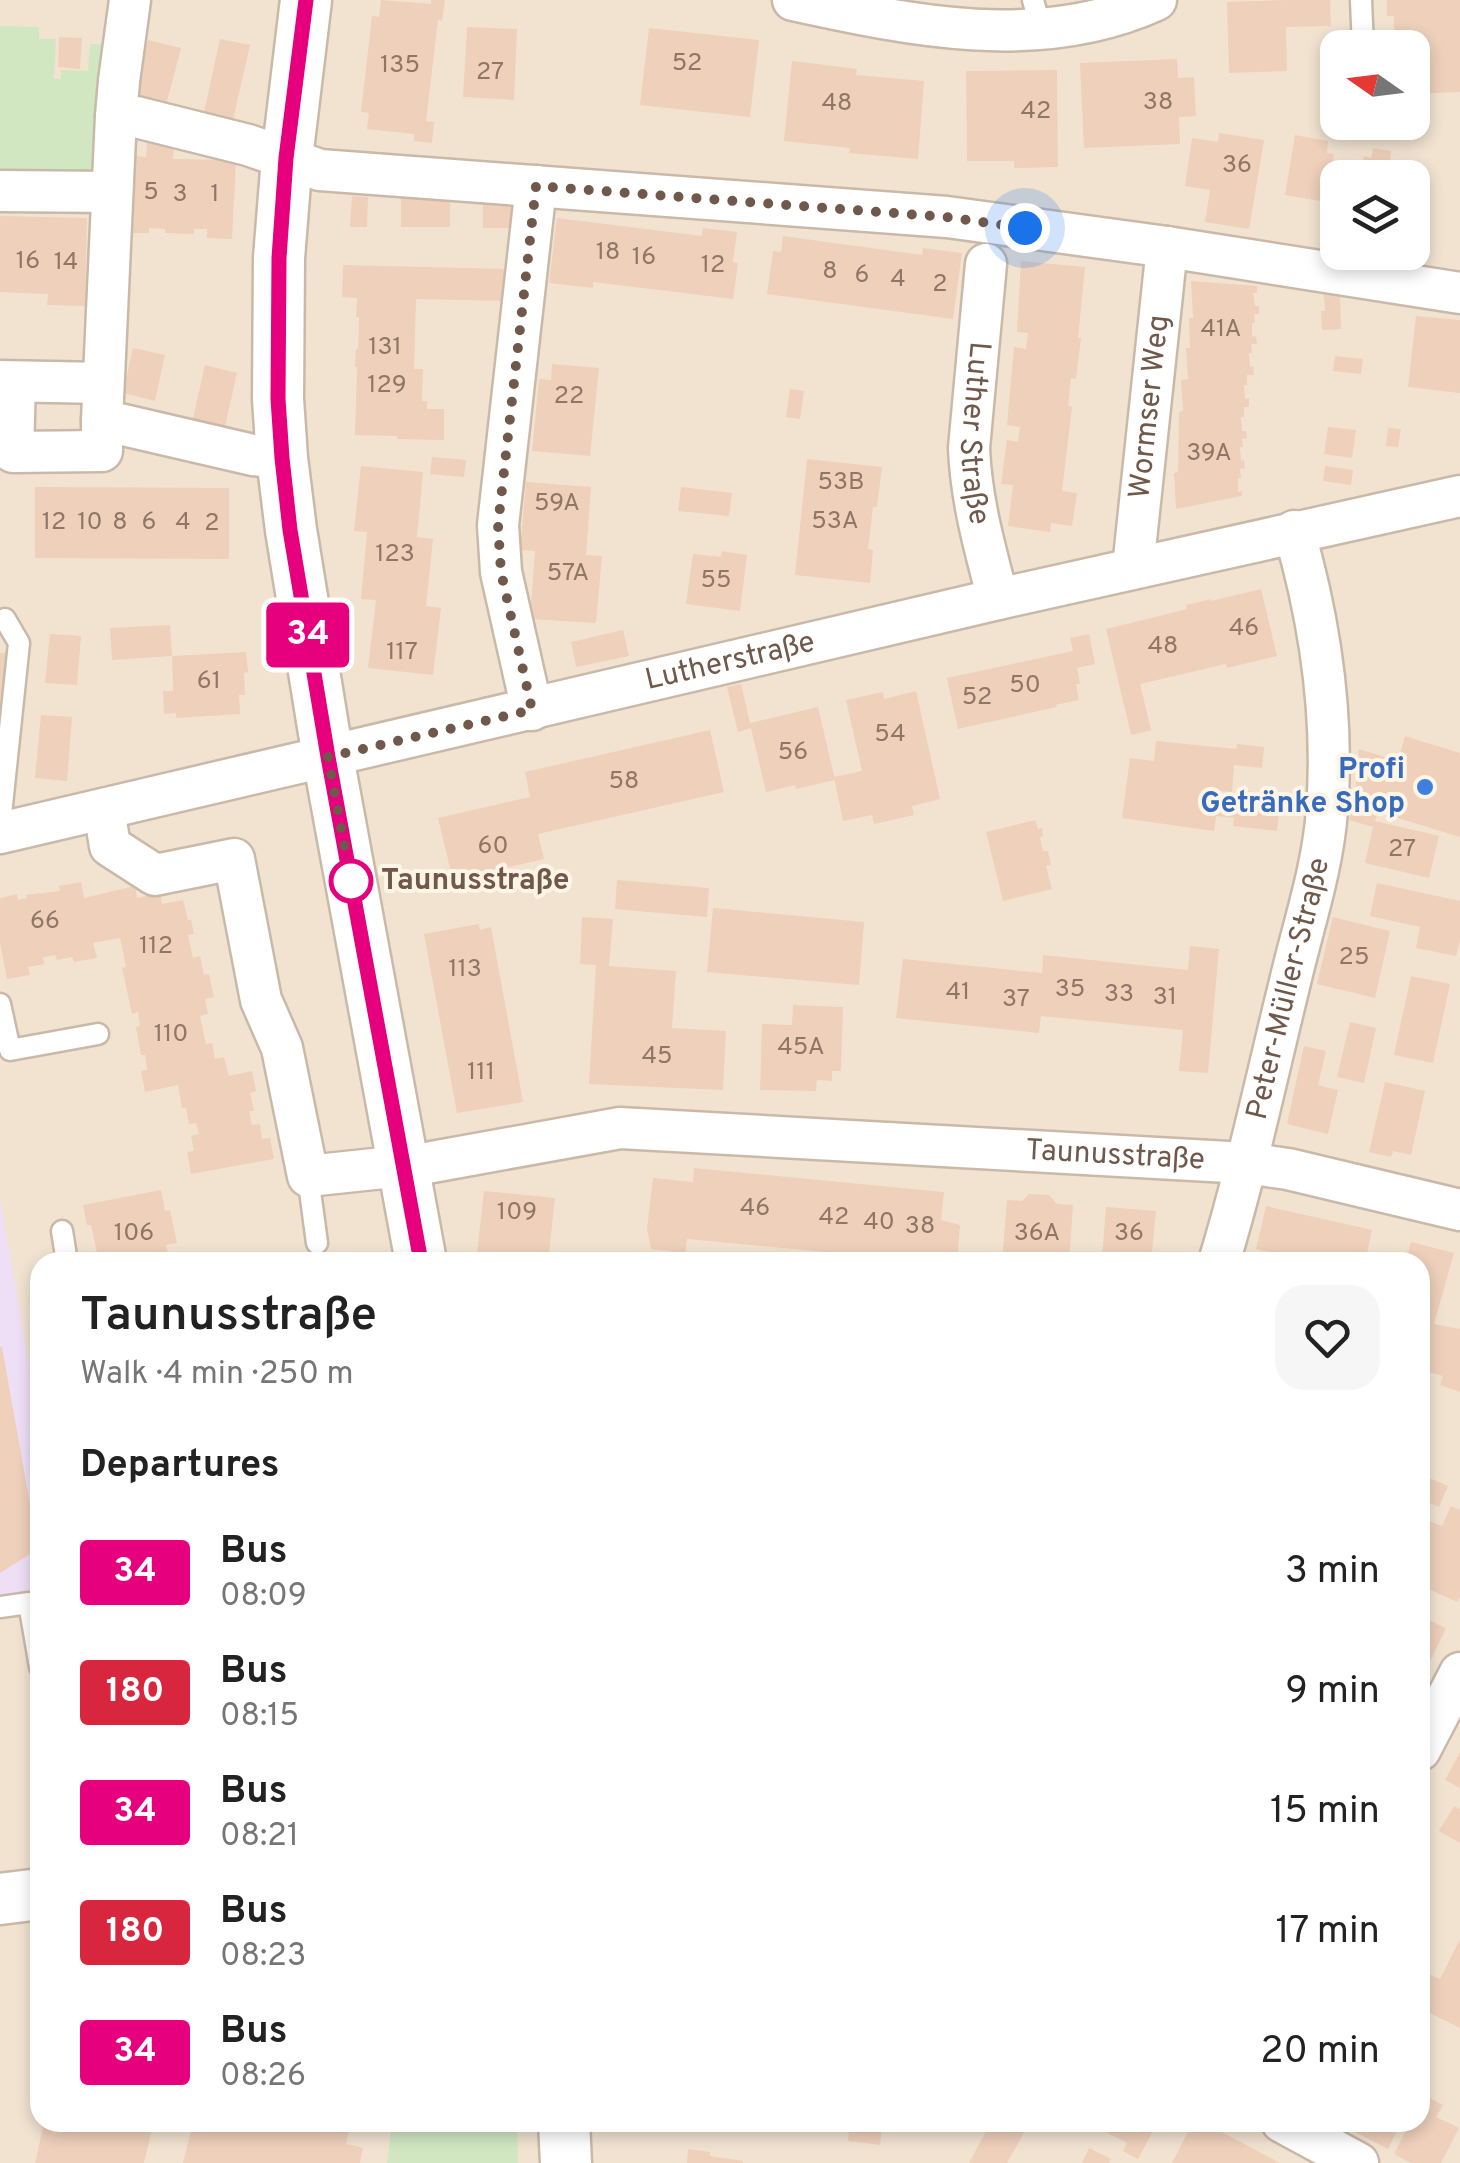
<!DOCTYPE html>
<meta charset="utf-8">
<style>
:root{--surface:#fff;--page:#f6f6f6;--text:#222;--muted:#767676}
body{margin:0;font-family:Overpass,sans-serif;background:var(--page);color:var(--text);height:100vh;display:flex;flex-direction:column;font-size:38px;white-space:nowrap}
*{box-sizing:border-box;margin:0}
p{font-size:32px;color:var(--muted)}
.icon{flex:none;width:55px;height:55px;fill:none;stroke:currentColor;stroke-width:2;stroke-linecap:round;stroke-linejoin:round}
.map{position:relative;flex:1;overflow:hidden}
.drawer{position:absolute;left:30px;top:1252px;width:1400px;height:880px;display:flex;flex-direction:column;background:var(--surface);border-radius:30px;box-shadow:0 5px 15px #0003}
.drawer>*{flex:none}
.badge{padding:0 20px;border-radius:8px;font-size:35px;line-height:65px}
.needle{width:65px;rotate:284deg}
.buttons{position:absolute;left:1320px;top:30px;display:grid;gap:20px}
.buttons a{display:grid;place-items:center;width:110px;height:110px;border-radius:20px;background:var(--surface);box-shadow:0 5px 15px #0003;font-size:50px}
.you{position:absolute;width:50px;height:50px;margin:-25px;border:8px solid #fff;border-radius:50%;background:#1a73e8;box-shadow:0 0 0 15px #1a73e833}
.map>.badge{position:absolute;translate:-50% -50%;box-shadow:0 0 0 5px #fff}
h2{padding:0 50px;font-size:38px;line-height:90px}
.round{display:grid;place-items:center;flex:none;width:105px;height:105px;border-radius:30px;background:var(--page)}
.overview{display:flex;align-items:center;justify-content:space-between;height:170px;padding:0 50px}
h1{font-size:48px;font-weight:600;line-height:75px}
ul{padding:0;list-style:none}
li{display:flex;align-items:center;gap:30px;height:120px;padding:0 50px}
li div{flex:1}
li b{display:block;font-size:38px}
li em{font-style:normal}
li .badge{min-width:110px;font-weight:700;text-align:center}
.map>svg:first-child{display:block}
</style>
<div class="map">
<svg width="1460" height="2163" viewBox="0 0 1460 2163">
<rect width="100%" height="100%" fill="#faf1e2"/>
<path fill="#f2e3d1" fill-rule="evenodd" d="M0,0H1460V2163H144L154,2122H1420V1262H40V2122L44,2123L35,2163H0ZM1338,48H1412V122H1338ZM1338,178H1412V252H1338Z"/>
<path fill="#eedff6" d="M0,1198L40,1425V1595L0,1600Z"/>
<g fill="#d0e7c2">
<path d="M0,26L39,27V39H56L54,79H61V70L88,71L90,44H116L100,181H0Z"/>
<path d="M392,2123H517L518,2163H387Z"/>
</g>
<g fill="#eed0bb">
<path d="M381,0L431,4V0H445L442,21L438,20L426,121L434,122L432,143L414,141V134L367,129L369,113L361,112L372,16L379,17Z"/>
<path d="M1286,0H1330L1331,26L1286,27L1287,71L1229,73L1227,2Z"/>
<path d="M1387,0H1460V92L1412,94V48H1394V16H1387Z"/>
<path d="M467,27L517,29L514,100L463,97Z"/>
<path d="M649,28L759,40L750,117L640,105Z"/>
<path d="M59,37L82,38L80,69L58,67Z"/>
<path d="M220,39L250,45L231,128L202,121Z"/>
<path d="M148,40L181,48L164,113L131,104Z"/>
<path d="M1177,59L1178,78L1194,77L1196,116L1179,117L1180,144L1084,148L1080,63Z"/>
<path d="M792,61L857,69L856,75L924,81L918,159L849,153L850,148L784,141Z"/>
<path d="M1057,70L1058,167L1014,168V161H967L966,71Z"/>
<path d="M1219,133L1264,140L1249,229L1205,222L1210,190L1185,186L1192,138L1218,142Z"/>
<path d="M1295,135L1328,141L1327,153L1334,154L1326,202L1285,195Z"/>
<path d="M147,143L174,145L173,159L236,160L232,239L207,238V229H194V234L165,233V229L149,228V233H133L136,156L146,157Z"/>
<path d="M1373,148L1391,151L1390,160L1411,164L1409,178H1360L1364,156L1371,158Z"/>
<path d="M352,196L368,197L367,227H350Z"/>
<rect x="401" y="196" width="49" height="31"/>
<rect x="483" y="198" width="32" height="30"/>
<path d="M0,216L87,218L85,306L47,305L48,294L0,292Z"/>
<path d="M557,218L702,236L703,228L737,232L733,262L738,263L733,299L593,282V288L549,283Z"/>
<path d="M783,236L922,255L923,248L962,253L953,319L767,294L773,251L781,252Z"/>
<path d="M1021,261L1085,267L1078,338H1081L1076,379L1071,378L1068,406L1072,407L1062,491L1077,493L1072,526L1051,523L1050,532L1008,526L1013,485L1001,484L1007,440L1018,442L1020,427L1007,425L1014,347L1026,349L1028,333L1017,332Z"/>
<path d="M343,265L508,269V301L416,299L414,369H423L422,401H427V409H444V440L397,439V436L355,435L357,367H355L356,349H358L359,317H356L357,298L342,297Z"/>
<path d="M1191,281L1257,286V293H1253L1255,306H1259V314H1254L1255,323H1252V337L1256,336L1257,344H1251L1252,353H1249L1250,367L1253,366L1254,375H1247V385H1244L1245,399L1249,398V407H1244V417H1241L1242,431H1246L1247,438L1242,439L1243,447H1240L1241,461L1244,460L1245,468L1240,469L1241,478H1238V492L1242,491V496L1176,509L1174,473L1178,472L1179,412L1183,411L1181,380L1188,379L1186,348H1190L1189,318H1193Z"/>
<path d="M1340,294L1341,329L1322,330L1321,311H1325L1324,295Z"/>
<path d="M1416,316L1460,320V393L1408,387Z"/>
<path d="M133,348L165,355L155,401L123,393Z"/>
<path d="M1335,356L1363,359L1361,374L1333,371Z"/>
<path d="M552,364L599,368L590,456L532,451L539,379L551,380Z"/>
<path d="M205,365L237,373L224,431L192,423Z"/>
<path d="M790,389L804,391L800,419L786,417Z"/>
<path d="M1328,427L1356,430L1352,458L1324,454Z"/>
<path d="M1388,428L1401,429L1398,447L1386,446Z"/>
<path d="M432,457L466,460L464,477L430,474Z"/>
<path d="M807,459L882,467L877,507H873L868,549L873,550L870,583L795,575Z"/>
<path d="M361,466L423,472L417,537L433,539L426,606L441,608L433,675L368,668L376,600L361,599L367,532L354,531Z"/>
<path d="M1325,466L1353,470L1351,485L1323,481Z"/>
<path d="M526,482L591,487L586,555L602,556L596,623L530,619L535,551L520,550Z"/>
<path d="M35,487L229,488V559L35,558Z"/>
<path d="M681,487L732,493L729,516L678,511Z"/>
<path d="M722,551L747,555L740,611L686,604L693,554L721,557Z"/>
<path d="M1261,589L1277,656L1227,668L1226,664L1140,684L1151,730L1131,735L1106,629L1187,609L1186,605L1211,599V601Z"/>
<path d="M170,625L172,656L112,660L110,628Z"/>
<path d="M623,630L629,656L576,667L571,642Z"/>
<path d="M50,634L81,636L77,685L45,683Z"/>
<path d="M1089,634L1095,664L1077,668L1080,684H1076L1079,700L1055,705L1057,707L958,729L947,678L1073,651L1070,638Z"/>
<path d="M246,652L248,672L244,673L245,695H239L240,714L176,718V713L164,714L163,691H173L172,656Z"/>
<path d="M0,653H7L3,697H0Z"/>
<path d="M741,684L750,723L818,707L835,780L796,789L795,785L766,792L751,728L738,732L727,687Z"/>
<path d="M916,691L940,799L912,806L914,815L874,824L872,815L843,821L834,777L862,771L846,700L883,692L884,699Z"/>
<path d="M41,715L72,717L67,781L35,778Z"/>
<path d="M710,730L724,792L538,834L544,859L453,880L438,818L530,797L525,772Z"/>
<path d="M1405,736L1460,753V837L1378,812L1375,821L1439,836L1429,878L1365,863L1373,827L1349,820L1354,805L1359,749L1398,761Z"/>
<path d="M1156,741L1236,749L1237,744L1264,747L1262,768L1234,765L1232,792L1220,791L1219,797L1236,798L1237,790L1281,795L1277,831L1233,826L1234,818L1216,816L1214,831L1122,818L1130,758L1154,761Z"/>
<path d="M1035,820L1038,829L1042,828L1043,836L1040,837L1043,851H1048L1051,865L1046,866L1052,889L1003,901L986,832Z"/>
<path d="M617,880L709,888L707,917L615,909Z"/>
<path d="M81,882L84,898L135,886L137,898L160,893L162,904L183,900L188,920H191L194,934L188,935L193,958L200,956L204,975L209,974L214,997L205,999L208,1014L200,1016L206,1044L212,1043L215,1059L224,1057L229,1076L252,1071L256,1091L250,1093L254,1111H249L252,1125L260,1124L262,1139L270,1138L274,1159L191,1174L187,1152L194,1151L191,1136L199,1134L196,1123L189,1124L186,1108H182L178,1085L145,1092L141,1071L147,1070L145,1055H141L136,1027L140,1026L138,1012L132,1014L122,968L126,967L120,938L93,943L97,958L74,962L72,957L57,960L55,955L43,957L44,964L28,967L30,975L7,979L0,943V898L17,894L18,900L27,898L26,895L60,891L59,886Z"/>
<path d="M1377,883L1460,901V941L1456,956L1416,948L1420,927L1370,916Z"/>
<path d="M713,908L864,922L859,985L707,972Z"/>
<path d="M582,917L613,919L609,966L676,971L672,1028L726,1031L723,1090L589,1084L596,965L580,964Z"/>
<path d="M1333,917L1390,931L1375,998L1317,984Z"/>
<path d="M479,924L480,930L491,927L523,1102L457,1113L424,934Z"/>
<path d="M1190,946L1219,949L1208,1073L1179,1071L1183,1030L1041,1016L1039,1033L896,1018L903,959L1042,973L1043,955L1188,970Z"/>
<path d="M1411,976L1450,984L1433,1063L1394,1055Z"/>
<path d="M793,1005L843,1007L841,1071H832V1081L817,1080L816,1091L760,1090L762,1024L792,1025Z"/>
<path d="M1350,1022L1376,1028L1364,1083L1337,1077Z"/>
<path d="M1304,1046L1326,1051L1318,1085L1338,1090L1328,1134L1287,1124Z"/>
<path d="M1385,1082L1425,1091L1411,1155L1393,1151L1391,1157L1369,1152Z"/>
<path d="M694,1168L944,1192L941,1220L960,1225L957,1261L937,1259V1262H931L687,1239L685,1253L651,1249L647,1229L653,1178L693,1182Z"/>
<path d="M161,1190L165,1211L170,1210L177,1243L166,1245L170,1262H99L91,1225H87L83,1205Z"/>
<path d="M484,1191L555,1198L548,1262H476Z"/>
<path d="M1029,1194L1049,1195L1057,1204L1073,1205L1069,1262H1002L1007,1200L1022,1201Z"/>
<path d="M1266,1206L1372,1230L1365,1262H1307V1261L1256,1249Z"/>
<path d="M1106,1207L1156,1211L1151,1262L1102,1258Z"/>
<path d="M1411,1242L1454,1253L1434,1324L1460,1329V1392L1440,1385L1443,1376L1420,1370V1262H1406Z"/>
<path d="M0,1347H2L38,1549L0,1573Z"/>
<path d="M1420,1474L1448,1486L1439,1507L1427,1502L1420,1516Z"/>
<path d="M1451,1506L1460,1510V1597L1457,1602L1420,1585V1578L1428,1560L1420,1556V1517L1442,1526Z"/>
<path d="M1420,1616L1446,1628L1420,1682Z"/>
<path d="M1460,1752V1788L1445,1780Z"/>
<path d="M1454,1806L1460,1809V1843L1439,1831Z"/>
<path d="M1460,1939V2028L1420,2008V1979L1424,1972L1440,1979Z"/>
<path d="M1424,2095L1443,2105L1436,2117L1459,2128L1441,2163H1411L1394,2154L1410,2122H1420V2103Z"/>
<path d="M44,2122H154L144,2163H35Z"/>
<path d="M193,2122H351L346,2144L363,2148L360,2163H183Z"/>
<path d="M850,2122H882L880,2145L848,2141Z"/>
<path d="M991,2122H1030L1007,2163H969Z"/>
<path d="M1096,2122H1158L1138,2159L1123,2151L1127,2143L1094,2126Z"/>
<path d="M1193,2122H1203L1280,2163H1172Z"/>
<path d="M1335,2122H1401L1388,2149Z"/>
<path d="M1089,2148L1111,2159L1109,2163H1082Z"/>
<path d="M688,2149L710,2152V2156L743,2161V2163H687Z"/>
</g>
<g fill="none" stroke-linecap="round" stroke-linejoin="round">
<defs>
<g id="service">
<path d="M1033,0L1041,30"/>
<path d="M1361,0L1363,48"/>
<path d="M0,824L19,643L5,619"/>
<path d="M0,1004L10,1050L98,1034"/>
<path d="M308,1176L317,1243"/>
<path d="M62,1231L67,1262"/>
<path d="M0,1607L29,1603L40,1667"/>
</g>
<g id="minor">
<path d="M130,0L119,81L116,116L102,420L253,455L282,458"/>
<path d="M793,0C912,26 1040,53 1156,0"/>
<path d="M116,116L136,117L248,145L320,170L947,217L1167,247L1460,293"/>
<path d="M0,191L112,192"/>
<path id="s1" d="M986,264L969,448C971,500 985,549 998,599"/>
<path d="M0,381L103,383"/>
<path d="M15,382L13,452L102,451V420"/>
<path id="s2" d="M1133,568L1167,247"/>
<path d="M532,710L501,572L498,525L536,186"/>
<path id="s3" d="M104,809L110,846L155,875L234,859L261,1000L282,1048L308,1176L421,1164L620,1128L1246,1163L1288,1169L1460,1210"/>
<path id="s4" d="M0,833L998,599L1460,496"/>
<path id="s5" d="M1219,1262C1247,1170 1267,1075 1290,982C1303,926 1323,868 1327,810C1334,717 1320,621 1294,531"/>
<path d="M1420,1750L1460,1673"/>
<path d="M1282,2122L1358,2163"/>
</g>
<g id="tertiary">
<path d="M306,0L287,158L279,258L278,399L282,458L291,530L328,757L421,1262"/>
<path d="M0,1899L40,1894"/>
<path d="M564,2122L566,2163"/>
</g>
</defs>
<use href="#service" stroke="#cab9a9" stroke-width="25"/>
<use href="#minor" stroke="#cab9a9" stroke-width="45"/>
<use href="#tertiary" stroke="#cab9a9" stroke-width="55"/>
<use href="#service" stroke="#fff" stroke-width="20"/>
<use href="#minor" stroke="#fff" stroke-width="40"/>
<use href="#tertiary" stroke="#fff" stroke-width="50"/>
</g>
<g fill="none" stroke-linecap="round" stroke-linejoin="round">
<defs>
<path id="line" d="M306,0L286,158L279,258L278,399L282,458L290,530L328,757L421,1262"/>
</defs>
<use href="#line" stroke="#fff" stroke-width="22"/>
<use href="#line" stroke="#e6007e" stroke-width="15"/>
<path stroke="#70584a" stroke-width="10" stroke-dasharray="0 18" d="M351,881L328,757L532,710L501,572L498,525L536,186L946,217L1025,228"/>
</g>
<circle fill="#3f7fe0" stroke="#fef5e7" stroke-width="4" cx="1425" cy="787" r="10"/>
<circle fill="#fff" stroke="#e6007e" stroke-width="5" cx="351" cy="881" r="20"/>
<g text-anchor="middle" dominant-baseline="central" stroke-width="8" stroke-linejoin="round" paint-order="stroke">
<g font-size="25" fill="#907666">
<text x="687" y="64">52</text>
<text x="400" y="66">135</text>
<text x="490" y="73">27</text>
<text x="1158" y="103">38</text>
<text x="837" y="104">48</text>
<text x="1036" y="112">42</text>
<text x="1237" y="166">36</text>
<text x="151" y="193">5</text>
<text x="180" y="195">3</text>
<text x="215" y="195">1</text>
<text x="608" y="253">18</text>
<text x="644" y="258">16</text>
<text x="28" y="262">16</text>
<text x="66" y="263">14</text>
<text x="713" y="266">12</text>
<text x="830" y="272">8</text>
<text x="862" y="276">6</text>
<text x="898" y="280">4</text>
<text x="940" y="285">2</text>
<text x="1221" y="330">41A</text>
<text x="385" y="348">131</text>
<text x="387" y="386">129</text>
<text x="569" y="397">22</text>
<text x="1209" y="454">39A</text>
<text x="841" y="483">53B</text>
<text x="557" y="504">59A</text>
<text x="835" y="522">53A</text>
<text x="54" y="523">12</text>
<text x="90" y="523">10</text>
<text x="120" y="523">8</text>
<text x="149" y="523">6</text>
<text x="183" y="523">4</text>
<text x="212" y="524">2</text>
<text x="395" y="555">123</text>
<text x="568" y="574">57A</text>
<text x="716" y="581">55</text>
<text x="1244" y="629">46</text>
<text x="1163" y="647">48</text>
<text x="402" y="653">117</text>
<text x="209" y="682">61</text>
<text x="1025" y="686">50</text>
<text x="977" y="698">52</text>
<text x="890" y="735">54</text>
<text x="793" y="753">56</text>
<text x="624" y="782">58</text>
<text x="493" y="847">60</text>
<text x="1402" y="850">27</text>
<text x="45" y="922">66</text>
<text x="156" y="947">112</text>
<text x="1354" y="958">25</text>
<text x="465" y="970">113</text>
<text x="1070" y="990">35</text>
<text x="958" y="993">41</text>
<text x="1119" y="995">33</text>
<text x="1165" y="998">31</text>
<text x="1016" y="1000">37</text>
<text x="171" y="1035">110</text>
<text x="801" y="1048">45A</text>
<text x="657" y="1057">45</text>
<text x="481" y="1073">111</text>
<text x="755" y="1209">46</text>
<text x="517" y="1213">109</text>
<text x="834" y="1218">42</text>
<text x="879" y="1223">40</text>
<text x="920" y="1227">38</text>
<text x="134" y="1234">106</text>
<text x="1037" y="1234">36A</text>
<text x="1129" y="1234">36</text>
</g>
<g font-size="30" fill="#70584a" stroke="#fef5e7">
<text stroke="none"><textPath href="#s2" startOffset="162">Wormser Weg</textPath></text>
<text stroke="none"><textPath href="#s1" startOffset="170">Luther Straße</textPath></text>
<text stroke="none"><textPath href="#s4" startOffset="750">Lutherstraße</textPath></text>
<text stroke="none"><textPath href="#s5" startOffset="282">Peter-Müller-Straße</textPath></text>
<text stroke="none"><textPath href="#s3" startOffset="1310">Taunusstraße</textPath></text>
</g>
<g font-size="30" font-weight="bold" fill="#366cbe" stroke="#fef5e7" text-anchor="end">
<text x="1405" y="770">Profi<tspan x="1405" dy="34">Getränke Shop</tspan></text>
</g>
<g font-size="30" font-weight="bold" fill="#70584a" stroke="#fef5e7" text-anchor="start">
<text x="381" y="881">Taunusstraße</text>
</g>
</g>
</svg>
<div class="buttons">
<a><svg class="needle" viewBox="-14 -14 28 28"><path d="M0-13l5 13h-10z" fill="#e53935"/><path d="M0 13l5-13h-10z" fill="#767676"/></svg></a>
<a><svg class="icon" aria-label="layers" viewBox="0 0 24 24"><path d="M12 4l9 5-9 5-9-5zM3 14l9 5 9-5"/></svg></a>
</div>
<div class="you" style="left:1025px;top:228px"></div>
<b class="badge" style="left:308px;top:635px;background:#e6007e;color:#fff">34</b>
<section class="drawer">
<div class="overview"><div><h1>Taunusstraße</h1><p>Walk · 4 min · 250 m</p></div><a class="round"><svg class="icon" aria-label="heart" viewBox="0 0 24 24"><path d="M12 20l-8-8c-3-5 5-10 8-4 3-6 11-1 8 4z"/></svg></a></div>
<h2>Departures</h2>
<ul>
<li><span class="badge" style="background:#e6007e;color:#fff">34</span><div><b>Bus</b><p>08:09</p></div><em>3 min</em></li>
<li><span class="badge" style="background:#d7263d;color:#fff">180</span><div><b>Bus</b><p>08:15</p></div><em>9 min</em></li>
<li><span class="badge" style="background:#e6007e;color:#fff">34</span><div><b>Bus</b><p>08:21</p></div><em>15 min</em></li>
<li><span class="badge" style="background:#d7263d;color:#fff">180</span><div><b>Bus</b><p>08:23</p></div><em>17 min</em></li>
<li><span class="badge" style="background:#e6007e;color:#fff">34</span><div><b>Bus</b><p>08:26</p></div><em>20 min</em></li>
</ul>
</section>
</div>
